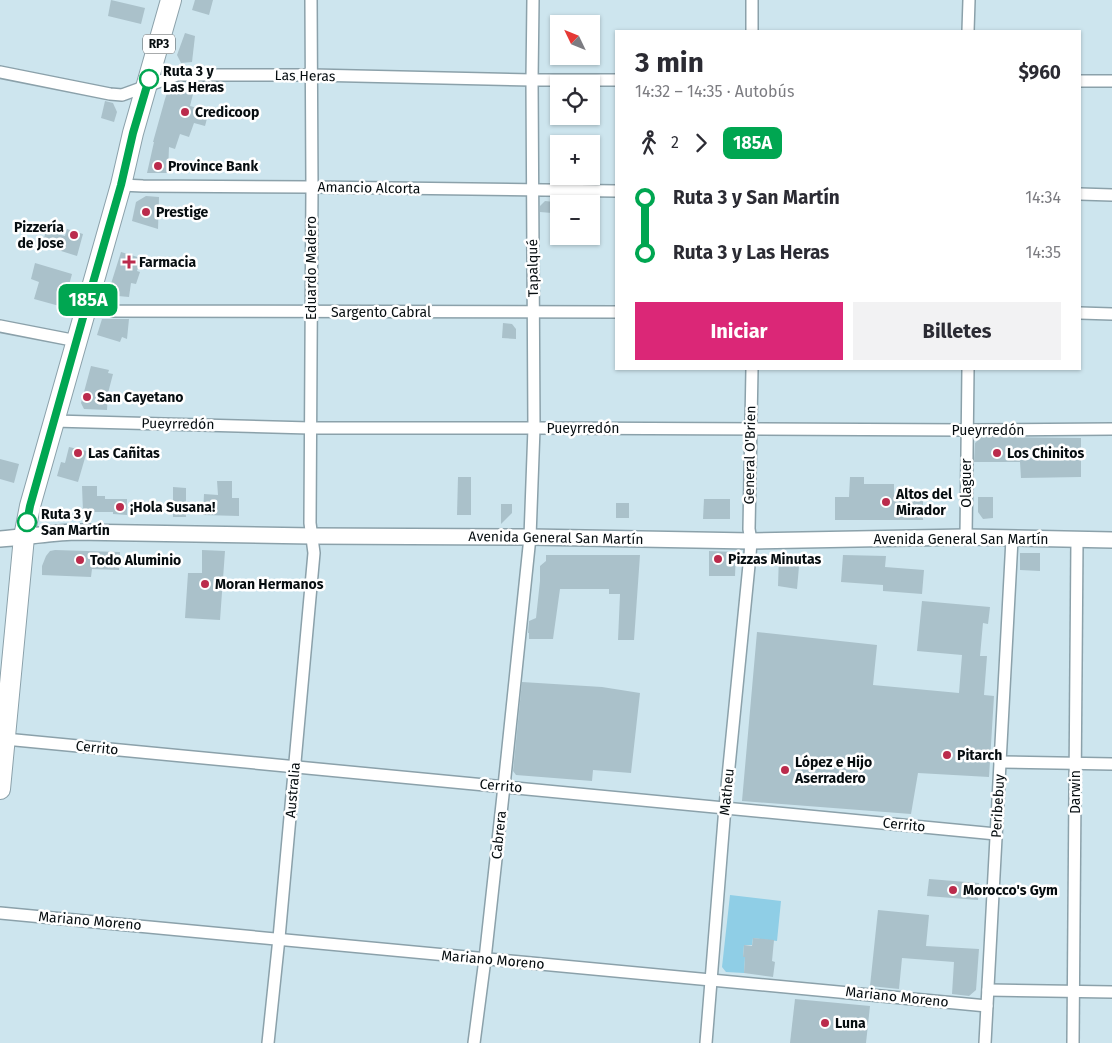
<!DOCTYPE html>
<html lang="es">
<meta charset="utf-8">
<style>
:root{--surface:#fff;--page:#f2f2f3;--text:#2b2b33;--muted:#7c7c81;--accent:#db2777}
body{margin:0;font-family:"Fira Sans",sans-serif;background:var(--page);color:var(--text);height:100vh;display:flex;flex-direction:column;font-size:19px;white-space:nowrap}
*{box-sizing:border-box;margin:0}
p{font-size:16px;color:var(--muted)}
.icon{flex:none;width:28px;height:28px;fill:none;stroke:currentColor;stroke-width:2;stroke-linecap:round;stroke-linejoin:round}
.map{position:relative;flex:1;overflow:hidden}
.drawer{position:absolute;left:615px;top:30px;width:466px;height:340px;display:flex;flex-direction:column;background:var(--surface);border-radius:0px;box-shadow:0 1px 4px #0004}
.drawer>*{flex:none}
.badge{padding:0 10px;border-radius:8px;font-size:18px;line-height:32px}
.needle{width:32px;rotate:313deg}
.fabs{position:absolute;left:550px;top:15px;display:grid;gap:10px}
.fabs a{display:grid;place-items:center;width:50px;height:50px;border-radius:0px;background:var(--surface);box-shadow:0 1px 4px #0004;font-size:25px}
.map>.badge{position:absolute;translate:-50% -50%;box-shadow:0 0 0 2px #fff}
.legs{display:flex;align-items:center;gap:8px;height:55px;padding:0 20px;font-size:16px}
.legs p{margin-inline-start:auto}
.overview{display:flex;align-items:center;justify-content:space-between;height:85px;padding:0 20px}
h1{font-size:28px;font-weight:700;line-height:38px}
.action{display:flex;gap:10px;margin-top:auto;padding:10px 20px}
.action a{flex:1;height:58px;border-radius:0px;background:var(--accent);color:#fff;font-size:20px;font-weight:700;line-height:58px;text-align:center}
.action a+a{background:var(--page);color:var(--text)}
ul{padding:0 20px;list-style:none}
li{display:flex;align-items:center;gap:18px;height:55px;font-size:19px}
li i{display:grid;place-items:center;width:8px;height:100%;margin:0 6px;background:currentColor}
li i::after{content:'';width:12px;height:12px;margin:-6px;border:4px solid;border-radius:50%;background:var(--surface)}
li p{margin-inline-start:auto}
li:first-child i{background:linear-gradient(#0000 50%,currentColor 0)}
li:last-child i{background:linear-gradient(currentColor 50%,#0000 0)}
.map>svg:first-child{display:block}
</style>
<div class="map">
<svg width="1112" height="1043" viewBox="0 0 1112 1043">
<rect width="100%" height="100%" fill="#cde5ee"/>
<path fill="#8fcee6" d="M730,895L781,901L777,941L753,938L752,945H744L743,957H745L744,973L726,972L722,967Z"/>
<g fill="#aac1ca">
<path d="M111,0L145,8L141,24L108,16Z"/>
<path d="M195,0H213L209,15L192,10Z"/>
<path d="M185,33L195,36L192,62L181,63L177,55Z"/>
<path d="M175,86L190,87L189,93L193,94L190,106L209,111L205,126L194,123L189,137L180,134L175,149L169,147L168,173H147L154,142H153L165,99L168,90Z"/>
<path d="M105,101L113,103L117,112L114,122L101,118Z"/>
<path d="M146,196L159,197L158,229L132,221L136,202Z"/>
<path d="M545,201L554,202L552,213L540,212V206Z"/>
<path d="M67,229L83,234L77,256L42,245L46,231L65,236Z"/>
<path d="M121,252L141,258L137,271L140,272L136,284L131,283L129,297L118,296L110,287Z"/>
<path d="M35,263L72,274L63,307L34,299L39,282L31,279Z"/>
<path d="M102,319H129L127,339L122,337L120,342L97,335Z"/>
<path d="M503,323L512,324L516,329V339L502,338Z"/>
<path d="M91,366L109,370L108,373L113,374L108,393L107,410L84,409L81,403Z"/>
<path d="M981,437L1081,438V477L1021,478L1020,462H974L975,443Z"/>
<path d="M69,447L87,451L78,482L57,476L61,462L65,463Z"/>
<path d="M0,459L19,464L14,483L0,479Z"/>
<path d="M458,477H471V515H457Z"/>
<path d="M850,477H864V484H894V496L923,497V520H835V497H849Z"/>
<path d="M217,481H232V498H239V516L203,515L204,494L218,495Z"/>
<path d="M82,486H97V496H105V499H127V515L113,514V512H83Z"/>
<path d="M173,487L186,488V517H173Z"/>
<path d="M978,497H993V518L983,519L978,512Z"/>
<path d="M704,499H730V519H703Z"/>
<rect x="616" y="503" width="13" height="15"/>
<path d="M501,504H512V513L501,524Z"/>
<path d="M55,550L120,552L119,570L92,569L91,577L42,575V566L46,556L50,551Z"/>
<path d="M202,550L225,551L220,620L185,618L188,573H202Z"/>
<path d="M709,551L736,552L735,576H709Z"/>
<path d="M1020,553H1040V571L1020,570Z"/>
<path d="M546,555H640L634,640H618L620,594H609V589H560L553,639H529V633H528L529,621L536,618L540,581V566L546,561Z"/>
<path d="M779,555H800L797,589L778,586Z"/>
<path d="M843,555L886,556L885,567L924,570L922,594L883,591V585L841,582Z"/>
<path d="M922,601L990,607L988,624L983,623L980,656H987L984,695L994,696L989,777L918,773L911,814L742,801L757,632L877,645L873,685L959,693L962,655L917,651Z"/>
<path d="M522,682L602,687L640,693L631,773L593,770L592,781L516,775L513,771Z"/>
<path d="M929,879L979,883L978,900L927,896Z"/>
<path d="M878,910L929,915L926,946L979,949L976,990L969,996L952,994L954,962L902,958L899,989L870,986Z"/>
<path d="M753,938L774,940L772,961L775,962L773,977L744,973L745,957H743L744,945L752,946Z"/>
<path d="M795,999L870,1006L866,1043H790Z"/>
</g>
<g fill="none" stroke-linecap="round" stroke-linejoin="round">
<defs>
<g id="street">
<path d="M752,0V31"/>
<path d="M968,31L969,0"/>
<path d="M0,72L110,94L122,95L177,75H312L532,80H616"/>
<path d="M1080,81H1112"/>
<path d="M121,185L143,186L312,187L616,191"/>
<path d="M1080,194L1112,195"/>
<path d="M86,307L113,311L616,312"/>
<path d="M1080,313L1112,314"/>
<path d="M0,326L77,341"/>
<path d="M54,421L310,428H534L966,430L1112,429"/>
<path d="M966,537L968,369"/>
<path d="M5,739C335,772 666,801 996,834"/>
<path d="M1000,762L1112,764"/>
<path d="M0,913L987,1006"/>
<path d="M988,990L1112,992"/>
<path d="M268,1043L279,938L314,553L310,523L312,187L311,0"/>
<path d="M474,1043L485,959L504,786L530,537L534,428L532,80L533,0"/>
<path d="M706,1043L725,807L750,555L751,541L749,529L752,369"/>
<path d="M985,1043L1012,539"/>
<path d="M1073,1043L1077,540"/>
</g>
<path id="secondary" d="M0,539C25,537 50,533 75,532L312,536L530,537L751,541L966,537L1112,540"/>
<path id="highway" d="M0,789L24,537L30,506L121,185L133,133L171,0"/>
</defs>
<use href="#street" stroke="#8ba1aa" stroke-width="14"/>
<use href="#secondary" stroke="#8ba1aa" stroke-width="18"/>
<use href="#highway" stroke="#8ba1aa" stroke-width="22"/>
<use href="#street" stroke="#fff" stroke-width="11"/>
<use href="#secondary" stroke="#fff" stroke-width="15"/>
<use href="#highway" stroke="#fff" stroke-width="20"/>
</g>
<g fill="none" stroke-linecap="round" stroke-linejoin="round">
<defs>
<path id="line-1" d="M27,522L30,506L86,307L121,185L133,133L149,79"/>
</defs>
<use href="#line-1" stroke="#fff" stroke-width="11"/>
<use href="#line-1" stroke="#00a651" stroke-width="8"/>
</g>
<g fill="#fff" stroke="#00a651" stroke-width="2.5">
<circle cx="149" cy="79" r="9"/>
<circle cx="27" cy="522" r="9"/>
</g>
<g fill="#bb2b4c" stroke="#fff" stroke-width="2">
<circle cx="185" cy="112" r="5"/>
<circle cx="158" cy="166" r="5"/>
<circle cx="146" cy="212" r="5"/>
<circle cx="74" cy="235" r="5"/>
<path d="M126.5 254.5h5v5h5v5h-5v5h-5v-5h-5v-5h5z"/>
<circle cx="87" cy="397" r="5"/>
<circle cx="78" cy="453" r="5"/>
<circle cx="997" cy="453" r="5"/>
<circle cx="886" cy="502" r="5"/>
<circle cx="120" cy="507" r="5"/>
<circle cx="718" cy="559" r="5"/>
<circle cx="80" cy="560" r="5"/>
<circle cx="205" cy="584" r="5"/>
<circle cx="947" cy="755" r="5"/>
<circle cx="785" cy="770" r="5"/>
<circle cx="953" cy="890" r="5"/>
<circle cx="825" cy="1023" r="5"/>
</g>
<g text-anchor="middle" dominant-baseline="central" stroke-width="5" stroke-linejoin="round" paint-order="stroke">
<rect fill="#fff" stroke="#515658" stroke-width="1" x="143" y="34.5" width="32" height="19" rx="4"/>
<g font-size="12" font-weight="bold" fill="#060d10">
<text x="159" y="44">RP3</text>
</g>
<g font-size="14" font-weight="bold" fill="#060d10" stroke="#fff" text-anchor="start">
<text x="163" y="71">Ruta 3 y<tspan x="163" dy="16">Las Heras</tspan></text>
<text x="41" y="514">Ruta 3 y<tspan x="41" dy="16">San Martín</tspan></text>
</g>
<g font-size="14" fill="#060d10" stroke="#fff">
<text transform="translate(305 76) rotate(1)">Las Heras</text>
<text transform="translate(369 188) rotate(1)">Amancio Alcorta</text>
<text transform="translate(311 268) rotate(-90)">Eduardo Madero</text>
<text transform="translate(533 268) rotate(-91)">Tapalqué</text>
<text x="381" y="312">Sargento Cabral</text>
<text transform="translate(178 424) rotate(1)">Pueyrredón</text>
<text x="583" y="428">Pueyrredón</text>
<text x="988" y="430">Pueyrredón</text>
<text transform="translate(750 455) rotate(-89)">General O'Brien</text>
<text transform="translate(966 483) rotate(-90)">Olaguer</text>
<text transform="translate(556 538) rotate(1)">Avenida General San Martín</text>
<text x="961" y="539">Avenida General San Martín</text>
<text transform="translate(97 748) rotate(6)">Cerrito</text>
<text transform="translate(501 786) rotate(5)">Cerrito</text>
<text transform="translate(293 790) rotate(-85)">Australia</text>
<text transform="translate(727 792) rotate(-84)">Matheu</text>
<text transform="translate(1075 792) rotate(-90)">Darwin</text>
<text transform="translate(998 806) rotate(-87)">Peribebuy</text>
<text transform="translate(904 825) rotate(6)">Cerrito</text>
<text transform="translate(499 835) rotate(-84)">Cabrera</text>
<text transform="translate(90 921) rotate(5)">Mariano Moreno</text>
<text transform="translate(493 960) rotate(5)">Mariano Moreno</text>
<text transform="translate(897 997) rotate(6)">Mariano Moreno</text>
</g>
<g font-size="14" font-weight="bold" fill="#060d10" stroke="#fff" text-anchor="start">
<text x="195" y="112">Credicoop</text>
<text x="168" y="166">Province Bank</text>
<text x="156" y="212">Prestige</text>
<text x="64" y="227" text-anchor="end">Pizzería<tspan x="64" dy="16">de Jose</tspan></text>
<text x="139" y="262">Farmacia</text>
<text x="97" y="397">San Cayetano</text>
<text x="88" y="453">Las Cañitas</text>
<text x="1007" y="453">Los Chinitos</text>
<text x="896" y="494">Altos del<tspan x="896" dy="16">Mirador</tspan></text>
<text x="130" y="507">¡Hola Susana!</text>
<text x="728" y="559">Pizzas Minutas</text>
<text x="90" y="560">Todo Aluminio</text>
<text x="215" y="584">Moran Hermanos</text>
<text x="957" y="755">Pitarch</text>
<text x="795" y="762">López e Hijo<tspan x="795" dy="16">Aserradero</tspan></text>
<text x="963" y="890">Morocco's Gym</text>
<text x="835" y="1023">Luna</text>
</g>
</g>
</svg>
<div class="fabs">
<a><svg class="needle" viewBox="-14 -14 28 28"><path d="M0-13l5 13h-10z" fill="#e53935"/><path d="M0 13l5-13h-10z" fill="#7c7c81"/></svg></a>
<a><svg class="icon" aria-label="locate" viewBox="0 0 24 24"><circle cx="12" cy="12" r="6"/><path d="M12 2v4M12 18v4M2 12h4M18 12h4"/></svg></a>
<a>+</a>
<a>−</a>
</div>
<b class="badge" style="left:88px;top:300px;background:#00a651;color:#fff">185A</b>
<section class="drawer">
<div class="overview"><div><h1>3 min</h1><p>14:32 – 14:35 · Autobús</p></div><b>$960</b></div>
<div class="legs"><svg class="icon" aria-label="walk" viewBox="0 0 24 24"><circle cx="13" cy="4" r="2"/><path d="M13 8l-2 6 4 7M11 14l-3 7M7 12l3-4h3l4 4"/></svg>2<svg class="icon" aria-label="forward" viewBox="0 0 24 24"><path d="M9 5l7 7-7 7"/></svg><b class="badge" style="background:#00a651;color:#fff">185A</b></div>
<ul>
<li><i style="color:#00a651"></i><b>Ruta 3 y San Martín</b><p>14:34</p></li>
<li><i style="color:#00a651"></i><b>Ruta 3 y Las Heras</b><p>14:35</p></li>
</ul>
<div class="action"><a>Iniciar</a><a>Billetes</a></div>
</section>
</div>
